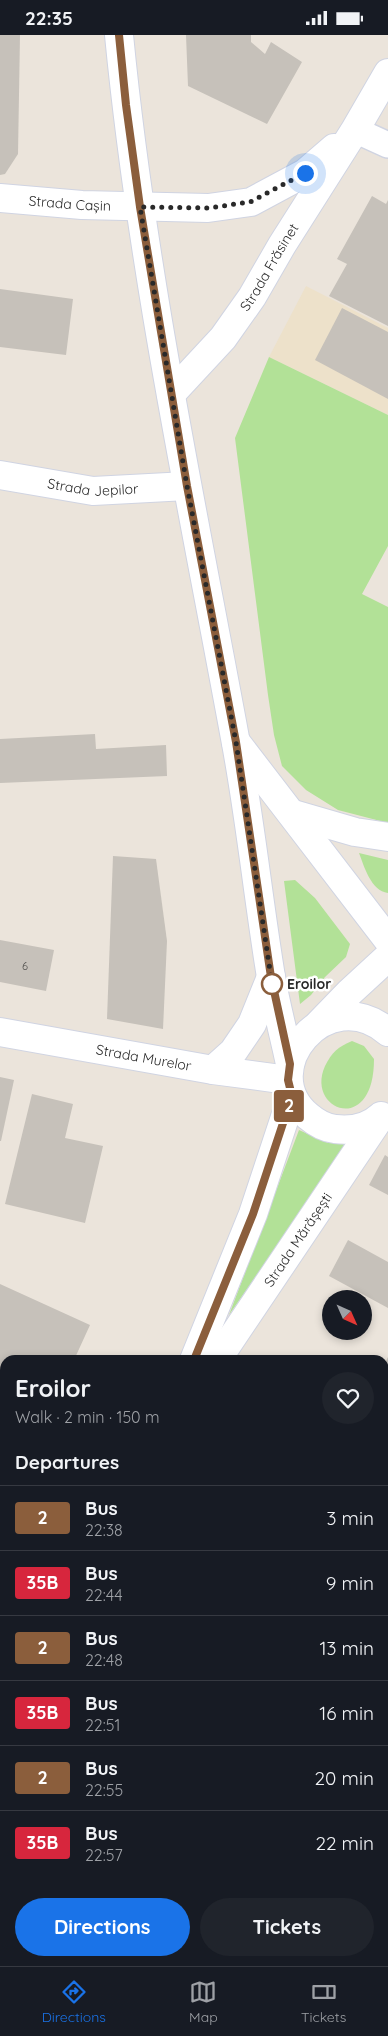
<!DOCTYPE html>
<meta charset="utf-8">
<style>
:root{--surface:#171b24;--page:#20242c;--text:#f1f3f6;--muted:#9ea1a6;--line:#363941;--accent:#1a73e8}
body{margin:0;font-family:Quicksand,sans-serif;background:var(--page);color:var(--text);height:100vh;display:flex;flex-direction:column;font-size:19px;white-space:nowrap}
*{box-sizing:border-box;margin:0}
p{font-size:16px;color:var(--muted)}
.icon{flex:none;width:28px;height:28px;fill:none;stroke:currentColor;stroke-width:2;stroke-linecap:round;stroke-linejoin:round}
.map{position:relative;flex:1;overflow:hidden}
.sheet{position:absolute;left:0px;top:1320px;width:389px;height:611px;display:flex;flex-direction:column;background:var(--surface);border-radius:15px 15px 0 0;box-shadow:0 2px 8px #0003}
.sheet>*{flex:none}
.badge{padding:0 10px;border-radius:4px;font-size:18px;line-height:32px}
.needle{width:32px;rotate:135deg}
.buttons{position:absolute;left:322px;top:1255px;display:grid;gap:10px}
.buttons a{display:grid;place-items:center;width:50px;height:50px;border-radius:50%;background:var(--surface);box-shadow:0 2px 8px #0003;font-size:25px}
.you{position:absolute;width:25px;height:25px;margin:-12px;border:4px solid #fff;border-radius:50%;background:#1a73e8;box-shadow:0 0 0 8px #1a73e833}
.map>.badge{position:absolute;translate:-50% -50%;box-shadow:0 0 0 2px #fff}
h2{padding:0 15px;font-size:19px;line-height:45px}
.round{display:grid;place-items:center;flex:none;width:52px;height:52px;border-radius:26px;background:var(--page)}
.head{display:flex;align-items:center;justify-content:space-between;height:85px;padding:0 15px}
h1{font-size:24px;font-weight:700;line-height:38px}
.action{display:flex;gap:10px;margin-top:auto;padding:10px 15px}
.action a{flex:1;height:58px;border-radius:30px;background:var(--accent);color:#fff;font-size:20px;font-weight:700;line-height:58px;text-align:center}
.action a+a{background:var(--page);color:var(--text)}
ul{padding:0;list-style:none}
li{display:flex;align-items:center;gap:15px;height:65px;padding:0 15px;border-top:1px solid var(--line)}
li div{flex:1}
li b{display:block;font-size:19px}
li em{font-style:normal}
li .badge{min-width:55px;font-weight:700;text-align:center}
.status{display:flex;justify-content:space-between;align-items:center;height:35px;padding:0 25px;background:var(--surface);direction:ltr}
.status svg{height:14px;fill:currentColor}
.menu{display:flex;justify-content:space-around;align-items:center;height:70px;border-top:1px solid var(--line);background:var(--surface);font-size:14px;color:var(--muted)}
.menu a{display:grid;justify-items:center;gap:2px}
.menu .active{color:var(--accent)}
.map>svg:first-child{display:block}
</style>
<div class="status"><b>22:35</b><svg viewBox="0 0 49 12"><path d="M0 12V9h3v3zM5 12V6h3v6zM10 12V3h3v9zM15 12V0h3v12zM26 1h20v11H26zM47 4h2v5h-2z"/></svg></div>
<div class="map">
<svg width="388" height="1931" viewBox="0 0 388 1931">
<rect width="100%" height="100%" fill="#ebe4db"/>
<path fill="#ede1ca" d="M306,251L388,293V380L269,322Z"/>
<g fill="#b2e197">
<path d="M269,322L388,380V511L362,559L388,572V788L338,775L306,755L282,731L274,700L268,660L235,403Z"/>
<path d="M359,818L388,825V858C371,856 364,831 359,818Z"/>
<path d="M295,845L315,863L350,909L346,922L325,942L311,960L300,969L284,846Z"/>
<path d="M352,1006L364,1011L374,1024C374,1102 305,1075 325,1031C332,1017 338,1012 352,1006Z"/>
<path d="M299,1095L328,1108L350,1106L229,1280Z"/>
</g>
<g fill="#c6c1ba">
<path d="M0,0H20L18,119L5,139L0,140Z"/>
<path d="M186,0H251V7L265,19L271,7L302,27L267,89L188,51Z"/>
<path d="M372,161L386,169L388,165V291L329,261L347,229L337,224Z"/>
<path d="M0,254L73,264L66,320L0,312Z"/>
<path d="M342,273L388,297V364L315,325Z"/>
<path d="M95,699L96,714L166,710L167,741L0,748V704Z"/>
<path d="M113,821L156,824L167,906L163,994L107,984Z"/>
<path d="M0,905L54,915L46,956L0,947Z"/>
<path d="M0,1042L14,1045L1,1106H0Z"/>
<path d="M32,1059L73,1069L65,1103L103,1111L85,1188L5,1169Z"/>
<path d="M385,1120L388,1122V1160L369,1150Z"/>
<path d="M348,1205L388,1227V1273L329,1241Z"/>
<path d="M0,1249L90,1290L74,1325H5V1430L0,1427Z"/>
<path d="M388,1322V1369L384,1367V1330Z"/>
<path d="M388,1384V1427L384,1425V1392Z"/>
<path d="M384,1597L388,1599V1637L384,1645Z"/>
<path d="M386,1856H388V1931H368L369,1926H384V1864Z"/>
<path d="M148,1926H184L182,1931H160Z"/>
<path d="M224,1926H243L262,1931H223Z"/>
</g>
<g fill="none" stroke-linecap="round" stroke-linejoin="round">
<defs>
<path id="service" d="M355,95L388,110"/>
<g id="minor">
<path id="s1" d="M0,163L82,170L208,173L251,167L305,138L334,113"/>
<path id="s2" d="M171,359L223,303L252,262L282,210L355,95L388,38"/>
<path id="s3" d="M0,440L93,456L187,451"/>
<path id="s4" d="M0,997L213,1035L288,1045"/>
</g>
<g id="tertiary">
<path d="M119,0C142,237 192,470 235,703C250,782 258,863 271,942C276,971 284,1000 290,1029"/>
<path d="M213,1035L233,1017L252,989L271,942"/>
<path d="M0,1560L5,1562"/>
<path d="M384,1755L388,1757"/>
</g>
<g id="secondary">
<path d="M236,707L388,905"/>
<path d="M293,779L355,797L388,802"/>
<path d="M319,989L350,957L388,922"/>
<path d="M381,1081C368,1093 351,1096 335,1094C325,1093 315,1087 308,1081C253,1035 327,945 388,997"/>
<path d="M194,1325L253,1179L292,1061"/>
<path id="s5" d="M217,1325L379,1084"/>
<path d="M0,1522L5,1520"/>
<path d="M0,1745L5,1734"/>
</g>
</defs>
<use href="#service" stroke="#d0d4e2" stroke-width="28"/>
<use href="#minor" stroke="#d0d4e2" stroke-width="30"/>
<use href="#tertiary" stroke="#d0d4e2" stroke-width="30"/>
<use href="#secondary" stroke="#d0d4e2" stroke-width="30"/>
<use href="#service" stroke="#fff" stroke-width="25"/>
<use href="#minor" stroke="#fff" stroke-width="28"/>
<use href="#tertiary" stroke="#fff" stroke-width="28"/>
<use href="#secondary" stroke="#fff" stroke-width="28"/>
</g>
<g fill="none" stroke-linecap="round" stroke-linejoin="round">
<defs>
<path id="line" d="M119,0L126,70L140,172L187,451L236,707L271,942L290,1029L288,1045L292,1061L253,1179L194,1325"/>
</defs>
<use href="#line" stroke="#fff" stroke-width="11"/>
<use href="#line" stroke="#8b5e3c" stroke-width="8"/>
<path stroke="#292929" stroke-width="5" stroke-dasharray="0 9" d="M272,949L236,707L187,451L140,172L208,173L250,167L305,138"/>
</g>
<circle fill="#fff" stroke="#8b5e3c" stroke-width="2.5" cx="272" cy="949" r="10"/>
<g text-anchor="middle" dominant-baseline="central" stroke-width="5" stroke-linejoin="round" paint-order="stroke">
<g font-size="11" fill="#504f4d">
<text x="25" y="931">6</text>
</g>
<g font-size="14" fill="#292929" stroke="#fff">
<text stroke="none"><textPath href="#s1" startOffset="70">Strada Cașin</textPath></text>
<text stroke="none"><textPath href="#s2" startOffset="161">Strada Frăsinet</textPath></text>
<text stroke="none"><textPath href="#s3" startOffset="94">Strada Jepilor</textPath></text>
<text stroke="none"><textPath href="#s4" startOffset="146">Strada Murelor</textPath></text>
<text stroke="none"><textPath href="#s5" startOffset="145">Strada Mărășești</textPath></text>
</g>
<g font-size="14" font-weight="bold" fill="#292929" stroke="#fff" text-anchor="start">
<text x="287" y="949">Eroilor</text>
</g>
</g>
</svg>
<div class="buttons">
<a><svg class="needle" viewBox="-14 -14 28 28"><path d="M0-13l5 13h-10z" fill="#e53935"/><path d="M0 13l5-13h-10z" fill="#9ea1a6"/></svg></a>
</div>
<div class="you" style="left:305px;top:138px"></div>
<b class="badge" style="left:289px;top:1071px;background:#8b5e3c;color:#fff">2</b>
<section class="sheet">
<div class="head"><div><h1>Eroilor</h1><p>Walk · 2 min · 150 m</p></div><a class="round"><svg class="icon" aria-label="heart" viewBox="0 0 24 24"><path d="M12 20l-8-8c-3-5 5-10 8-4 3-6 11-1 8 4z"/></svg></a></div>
<h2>Departures</h2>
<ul>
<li><span class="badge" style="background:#8b5e3c;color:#fff">2</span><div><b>Bus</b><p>22:38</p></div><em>3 min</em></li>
<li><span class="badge" style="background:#d7263d;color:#fff">35B</span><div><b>Bus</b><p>22:44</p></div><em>9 min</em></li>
<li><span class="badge" style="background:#8b5e3c;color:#fff">2</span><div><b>Bus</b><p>22:48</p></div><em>13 min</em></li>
<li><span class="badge" style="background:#d7263d;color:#fff">35B</span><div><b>Bus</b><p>22:51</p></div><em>16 min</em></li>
<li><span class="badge" style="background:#8b5e3c;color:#fff">2</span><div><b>Bus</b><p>22:55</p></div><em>20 min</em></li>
<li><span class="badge" style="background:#d7263d;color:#fff">35B</span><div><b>Bus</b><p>22:57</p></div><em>22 min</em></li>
</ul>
<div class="action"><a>Directions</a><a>Tickets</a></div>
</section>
</div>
<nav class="menu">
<a class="active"><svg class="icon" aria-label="directions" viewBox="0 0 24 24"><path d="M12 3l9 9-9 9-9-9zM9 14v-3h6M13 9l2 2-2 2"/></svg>Directions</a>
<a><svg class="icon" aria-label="map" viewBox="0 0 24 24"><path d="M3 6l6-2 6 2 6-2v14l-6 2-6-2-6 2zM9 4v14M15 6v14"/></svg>Map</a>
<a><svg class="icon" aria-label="tickets" viewBox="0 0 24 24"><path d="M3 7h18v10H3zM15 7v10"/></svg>Tickets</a>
</nav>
